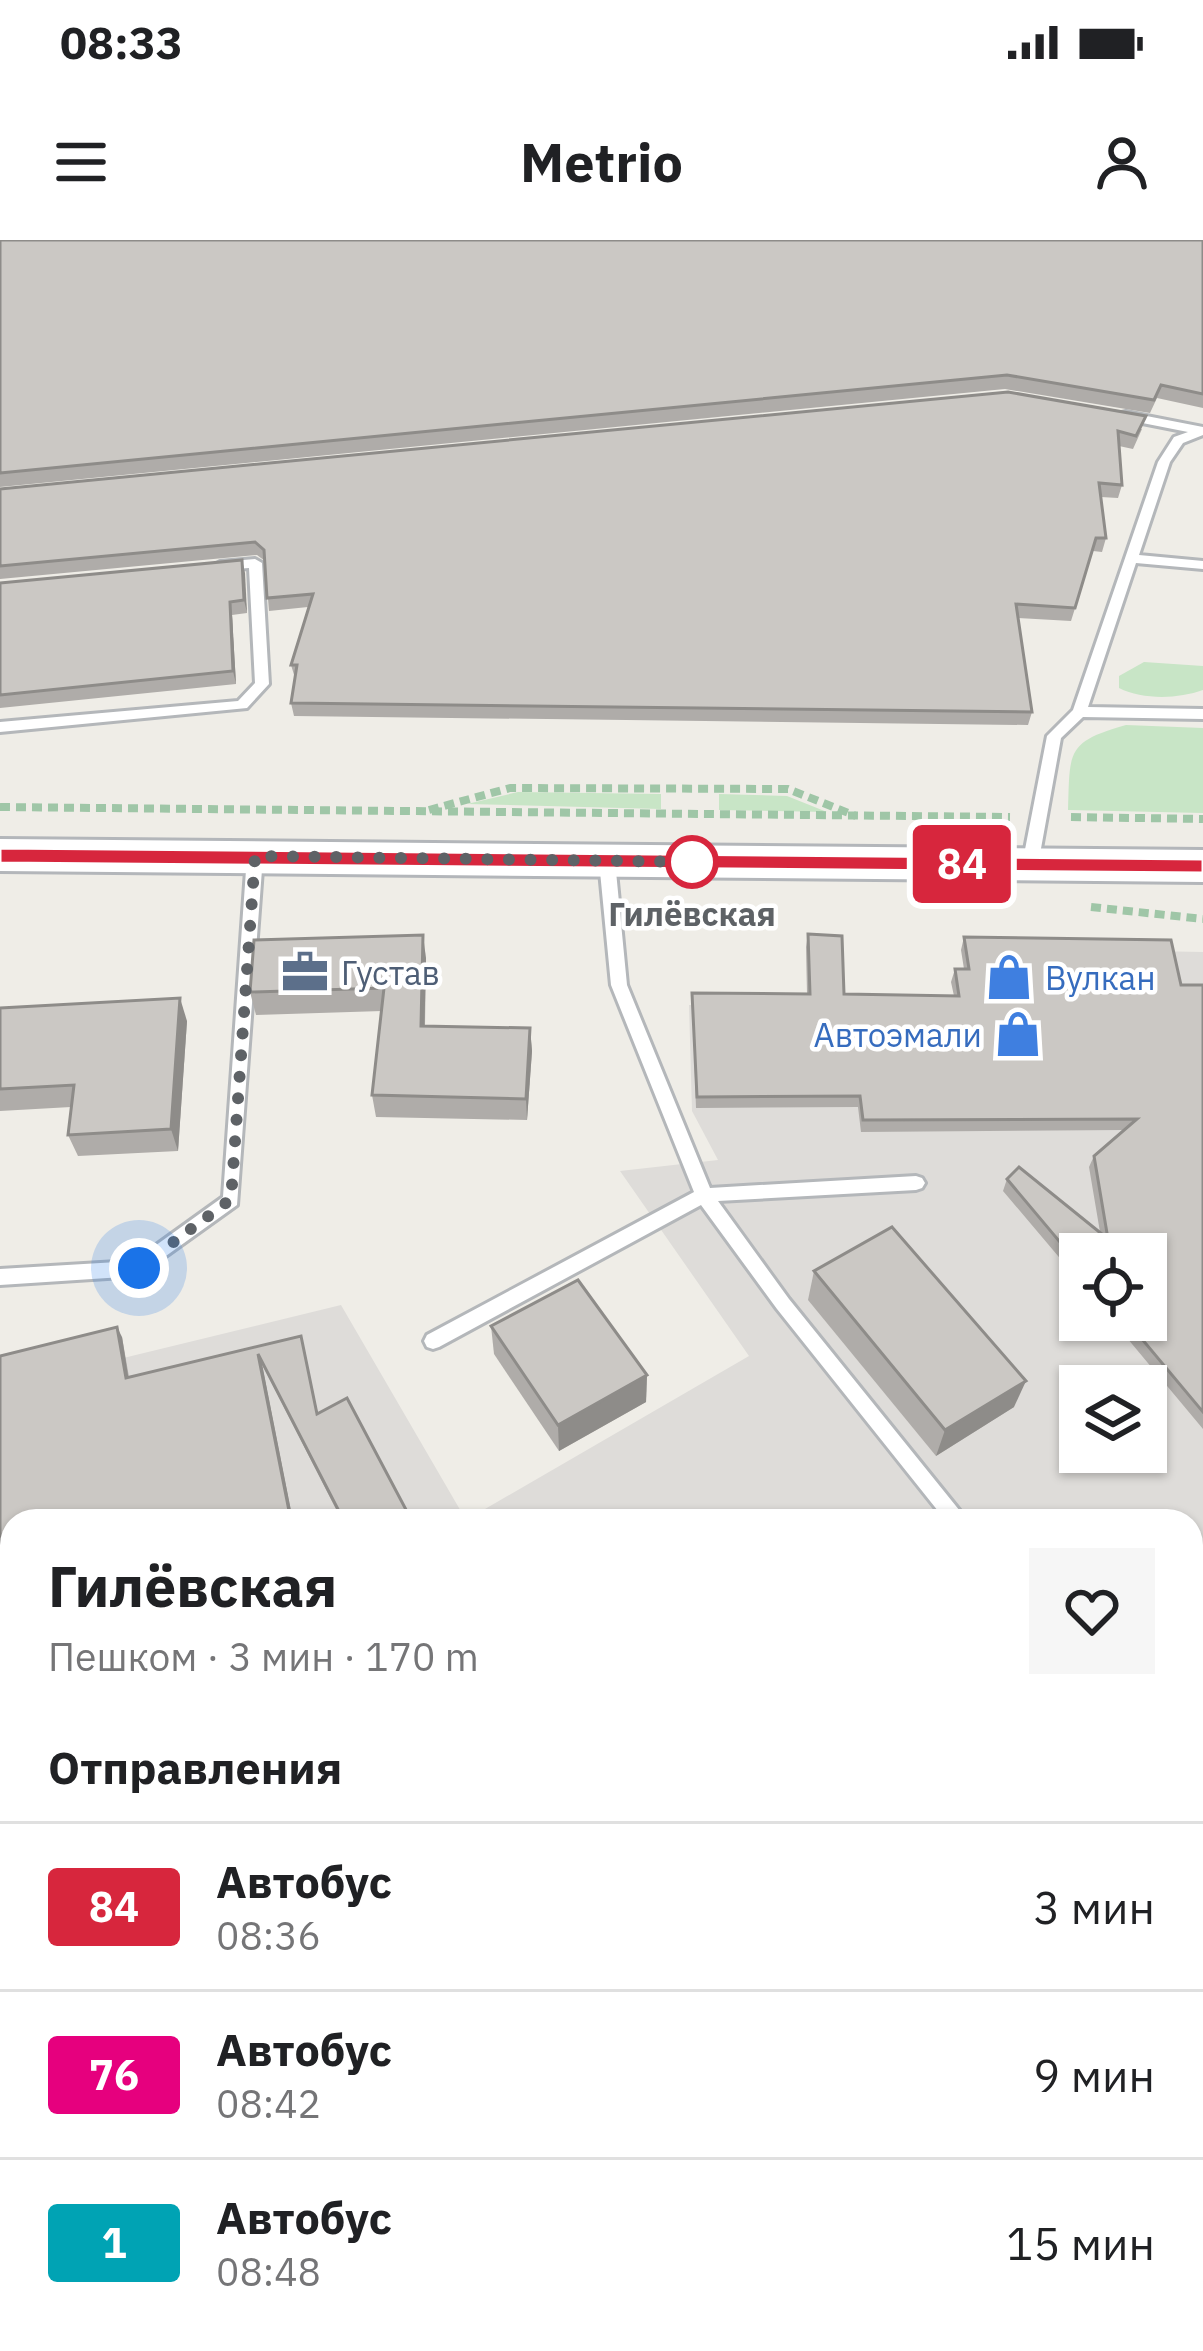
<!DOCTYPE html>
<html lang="ru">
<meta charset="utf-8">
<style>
:root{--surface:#fff;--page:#f6f6f6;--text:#202124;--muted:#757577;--line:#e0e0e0}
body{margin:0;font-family:"IBM Plex Sans",sans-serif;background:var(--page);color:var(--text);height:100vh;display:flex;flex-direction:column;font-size:45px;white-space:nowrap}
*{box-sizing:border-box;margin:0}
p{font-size:39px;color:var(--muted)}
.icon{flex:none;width:66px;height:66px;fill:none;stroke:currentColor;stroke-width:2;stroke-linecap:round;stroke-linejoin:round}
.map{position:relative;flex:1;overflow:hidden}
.details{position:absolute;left:0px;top:1269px;width:1203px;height:843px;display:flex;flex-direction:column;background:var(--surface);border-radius:36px 36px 0 0;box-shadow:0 3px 9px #0004}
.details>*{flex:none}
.badge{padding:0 24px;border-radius:9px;font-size:42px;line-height:78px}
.tools{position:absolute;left:1059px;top:993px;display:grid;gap:24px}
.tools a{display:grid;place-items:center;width:108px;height:108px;border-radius:0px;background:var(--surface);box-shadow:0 3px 9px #0004;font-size:60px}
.you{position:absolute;width:60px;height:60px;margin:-30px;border:9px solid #fff;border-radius:50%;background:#1a73e8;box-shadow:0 0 0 18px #1a73e833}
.map>.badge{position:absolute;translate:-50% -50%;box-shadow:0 0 0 6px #fff}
h2{padding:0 48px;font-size:45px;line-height:108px}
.round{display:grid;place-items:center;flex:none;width:126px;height:126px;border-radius:0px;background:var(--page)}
.headline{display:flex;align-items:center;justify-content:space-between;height:204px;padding:0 48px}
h1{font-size:57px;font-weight:700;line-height:90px}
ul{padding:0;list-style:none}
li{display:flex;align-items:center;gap:36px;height:168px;padding:0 48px;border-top:3px solid var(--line)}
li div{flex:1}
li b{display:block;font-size:45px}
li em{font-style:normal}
li .badge{min-width:132px;font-weight:700;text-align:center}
.status{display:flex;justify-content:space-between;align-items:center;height:84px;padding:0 60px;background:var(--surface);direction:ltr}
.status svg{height:33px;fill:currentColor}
header{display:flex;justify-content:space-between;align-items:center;height:156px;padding:0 48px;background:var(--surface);font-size:54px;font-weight:700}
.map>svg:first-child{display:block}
</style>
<div class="status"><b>08:33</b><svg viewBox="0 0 49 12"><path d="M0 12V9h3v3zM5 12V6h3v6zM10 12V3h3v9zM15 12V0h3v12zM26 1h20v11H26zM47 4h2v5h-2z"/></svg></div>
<header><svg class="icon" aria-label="menu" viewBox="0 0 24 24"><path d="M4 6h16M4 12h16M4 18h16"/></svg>Metrio<svg class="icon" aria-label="person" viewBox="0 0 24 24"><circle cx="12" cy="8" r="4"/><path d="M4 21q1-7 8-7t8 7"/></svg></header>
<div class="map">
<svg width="1203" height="2111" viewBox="0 0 1203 2111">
<rect width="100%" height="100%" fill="#efede7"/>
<path fill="#dedcd9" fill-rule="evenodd" d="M1041,709L1203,712V1866L1197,1859L1191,1864V1281H12V2100H994L1002,2111H0V1148L341,1065L466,1280L749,1116L620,931L718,920L692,871L689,765L971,768ZM1080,1014H1146V1080H1080ZM1080,1146H1146V1212H1080Z"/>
<g fill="#c8e5c6">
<path d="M1144,422L1203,426V450C1178,459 1143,460 1119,448V436Z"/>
<path d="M1126,485L1203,488V573L1068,570C1070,511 1066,502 1126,485Z"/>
<path d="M518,552L661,554V569L467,564Z"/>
<path d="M719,554L787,556L827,572L719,570Z"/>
<path d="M1197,1858L1203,1867V2111H1002L994,2100H1191V1864Z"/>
</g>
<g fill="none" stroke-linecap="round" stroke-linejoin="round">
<defs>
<g id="service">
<path d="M1126,172L1203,187V195L1183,203L1170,222L1139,315L1203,321V329L1136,323L1088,467L1203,469V479L1083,477L1061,498L1038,625L1030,631L1022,625L1047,496L1073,470L1158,222L1174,197L1188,192L1122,179V173Z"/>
<path d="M255,319L262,323L269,444L247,468L0,492V482L238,461L255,443L249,328L220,330L213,326L220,322Z"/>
<path d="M255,610L263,616L237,965L138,1036L0,1045V1029L134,1021L223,957L247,616Z"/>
<path d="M607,615L615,621L627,745L710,948L916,936L922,938L925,943L922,948L916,950L718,961L789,1059L968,1281H946L777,1069L701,965L439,1107L433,1109L427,1107L424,1101L427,1095L694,952L611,745L599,621Z"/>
<path d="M1191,1561L1203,1570V1598L1191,1589Z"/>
</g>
<path id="secondary" d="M0,599L1203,610V642L0,631Z"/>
</defs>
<use href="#service" stroke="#b4b7ba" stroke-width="6"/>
<use href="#secondary" stroke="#b3b6ba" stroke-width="6"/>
<g stroke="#9fc6a7" stroke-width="8" stroke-dasharray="10 6" stroke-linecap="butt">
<path d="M0,567L1010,577"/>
<path d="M429,570L510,548L788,549L856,576"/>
<path d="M1071,577L1203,579"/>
<path d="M1091,667L1203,679"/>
</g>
<use href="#service" fill="#fff" fill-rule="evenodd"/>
<use href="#secondary" fill="#fff" fill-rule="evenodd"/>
</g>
<g fill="#afaca9">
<path d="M0,0H1203V168L1157,158L1150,173L1005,149L0,247Z"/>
<path d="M1142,189L1133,209L1119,206L1122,245L1118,258L1101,257L1106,298L1102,312L1093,311L1071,381L1018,378L1032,472L1028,485L294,476L291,463L295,438L291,425L308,367L269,371L265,321L257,315L0,339V249Z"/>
<path d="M242,320L247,373L232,375L236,444L0,468V343Z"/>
<path d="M808,694L844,754L954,756L951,742L955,729H964L961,710L964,697L1181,745H1203V1189L1112,1080H1146L1080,1014V1042L1003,951L1007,939L1100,992L1089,927L1094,916L1123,890L861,892L858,867L696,868L692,753L807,754L806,707Z"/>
<path d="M426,718L425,786L530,788L532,811L527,880L376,877L372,855L382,771L256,775L250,752Z"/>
<path d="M0,768L187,781L178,911L78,916L68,895L71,867L0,871Z"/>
<path d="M814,1031L1014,1167L936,1216L808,1060Z"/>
<path d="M491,1086L647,1135L646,1162L559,1211L494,1114Z"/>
<path d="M301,1096L318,1174L412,1281H342L262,1124L293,1281H12V1821L0,1824V1116L122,1097L129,1137Z"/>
<path d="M1203,1311V1486L1191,1471V1318Z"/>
</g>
<g fill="#8e8c89">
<path d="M242,320L245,333L247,373L244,360Z"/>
<path d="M230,362L232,375L236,444L233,431Z"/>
<path d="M423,695L426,718L424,808L421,786Z"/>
<path d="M180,758L187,781L178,911L171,889Z"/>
<path d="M530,788L532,811L527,880L526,859Z"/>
<path d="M117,1087L122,1097L130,1148L126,1138Z"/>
<path d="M258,1114L262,1124L293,1281H291Z"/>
<path d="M647,1135L646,1162L559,1211L558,1185Z"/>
<path d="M1026,1141L1014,1167L936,1216L945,1190Z"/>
<path d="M12,1816V1821L0,1824V1819Z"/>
</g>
<g fill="#cbc8c4" stroke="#8e8c89" stroke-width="3">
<path d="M0,0H1203V154L1161,145L1154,160L1007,135L0,233Z"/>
<path d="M1008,152L1146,176L1136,196L1118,191L1122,245L1099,243L1106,298H1096L1075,368L1016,364L1032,472L291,463L297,425H291L313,354L267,358L264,310L255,302L0,326V249Z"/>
<path d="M242,320L244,360L230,362L233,431L0,455V343Z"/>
<path d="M808,694L842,696L844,754L959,756L955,729H969L964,697L1171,700L1181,745H1203V1172L1126,1080H1146V1014H1080V1026L1007,939L1019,927L1108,999L1094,916L1137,879L863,880L860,856L697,857L692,753L810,754Z"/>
<path d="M423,695L421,786L530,788L526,859L372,855L384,748L250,752L254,700Z"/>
<path d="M180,758L171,889L68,895L74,845L0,849V768Z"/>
<path d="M892,987L1026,1141L945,1190L814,1031Z"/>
<path d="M578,1040L647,1135L558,1185L491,1086Z"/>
<path d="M117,1087L126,1138L301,1096L317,1174L347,1158L412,1281H344L258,1114L291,1281H12V1816L0,1819V1116Z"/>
<path d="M1203,1311V1431L1191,1417V1318Z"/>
<path d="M12,1893V2000L0,2003V1896Z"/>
<path d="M12,2081V2100H539L490,2111H0V2083Z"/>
<path d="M847,2100H940L948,2111H854Z"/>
</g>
<path fill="#d7263d" stroke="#fff" stroke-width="3" d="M0,608L1203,619V633L0,623Z"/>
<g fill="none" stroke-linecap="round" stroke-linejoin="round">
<path stroke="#5e6266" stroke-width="12" stroke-dasharray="0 21.6" d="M139,1028L231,959L255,616L701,622H692"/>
</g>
<defs>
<symbol id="office-bare" viewBox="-9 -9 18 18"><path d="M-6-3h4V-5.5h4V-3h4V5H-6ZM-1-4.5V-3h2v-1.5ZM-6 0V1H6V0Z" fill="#5c6f8a" stroke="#fff" stroke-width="2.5" paint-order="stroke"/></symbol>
<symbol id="shop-bare" viewBox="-9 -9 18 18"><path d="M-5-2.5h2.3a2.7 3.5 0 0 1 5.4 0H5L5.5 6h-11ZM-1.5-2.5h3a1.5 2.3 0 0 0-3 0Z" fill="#3f7fe0" stroke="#fff" stroke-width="2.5" paint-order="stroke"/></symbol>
</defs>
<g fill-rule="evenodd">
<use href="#office-bare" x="272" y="699" width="66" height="66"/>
<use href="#shop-bare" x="976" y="704" width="66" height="66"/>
<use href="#shop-bare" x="985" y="761" width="66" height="66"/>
</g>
<circle fill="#fff" stroke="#d7263d" stroke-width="6" cx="692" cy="622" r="24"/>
<g text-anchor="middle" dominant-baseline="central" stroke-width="9" stroke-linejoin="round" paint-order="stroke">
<g font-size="33" font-weight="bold" fill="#5e6266" stroke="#fff">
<text x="692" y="673">Гилёвская</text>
</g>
<g font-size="33" fill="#4e5e75" stroke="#fff" text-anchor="start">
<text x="341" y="732">Густав</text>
</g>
<g font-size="33" fill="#366cbe" stroke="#fff" text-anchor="start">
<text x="1045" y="737">Вулкан</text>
<text x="982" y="794" text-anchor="end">Автоэмали</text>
</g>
</g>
</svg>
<div class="tools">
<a><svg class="icon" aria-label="locate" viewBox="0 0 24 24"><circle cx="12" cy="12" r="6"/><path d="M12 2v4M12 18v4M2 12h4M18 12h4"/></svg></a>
<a><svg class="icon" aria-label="layers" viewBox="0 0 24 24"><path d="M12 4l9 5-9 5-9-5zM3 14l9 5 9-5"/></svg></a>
</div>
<div class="you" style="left:139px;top:1028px"></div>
<b class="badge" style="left:962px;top:624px;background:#d7263d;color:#fff">84</b>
<section class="details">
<div class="headline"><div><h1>Гилёвская</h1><p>Пешком · 3 мин · 170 m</p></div><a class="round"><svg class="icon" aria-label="heart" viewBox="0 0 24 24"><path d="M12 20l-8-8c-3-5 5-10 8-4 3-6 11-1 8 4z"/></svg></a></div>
<h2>Отправления</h2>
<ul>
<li><span class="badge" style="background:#d7263d;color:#fff">84</span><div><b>Автобус</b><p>08:36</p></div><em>3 мин</em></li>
<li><span class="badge" style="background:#e6007e;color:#fff">76</span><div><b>Автобус</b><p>08:42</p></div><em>9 мин</em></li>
<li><span class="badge" style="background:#00a3b4;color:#fff">1</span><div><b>Автобус</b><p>08:48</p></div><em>15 мин</em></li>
</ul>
</section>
</div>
